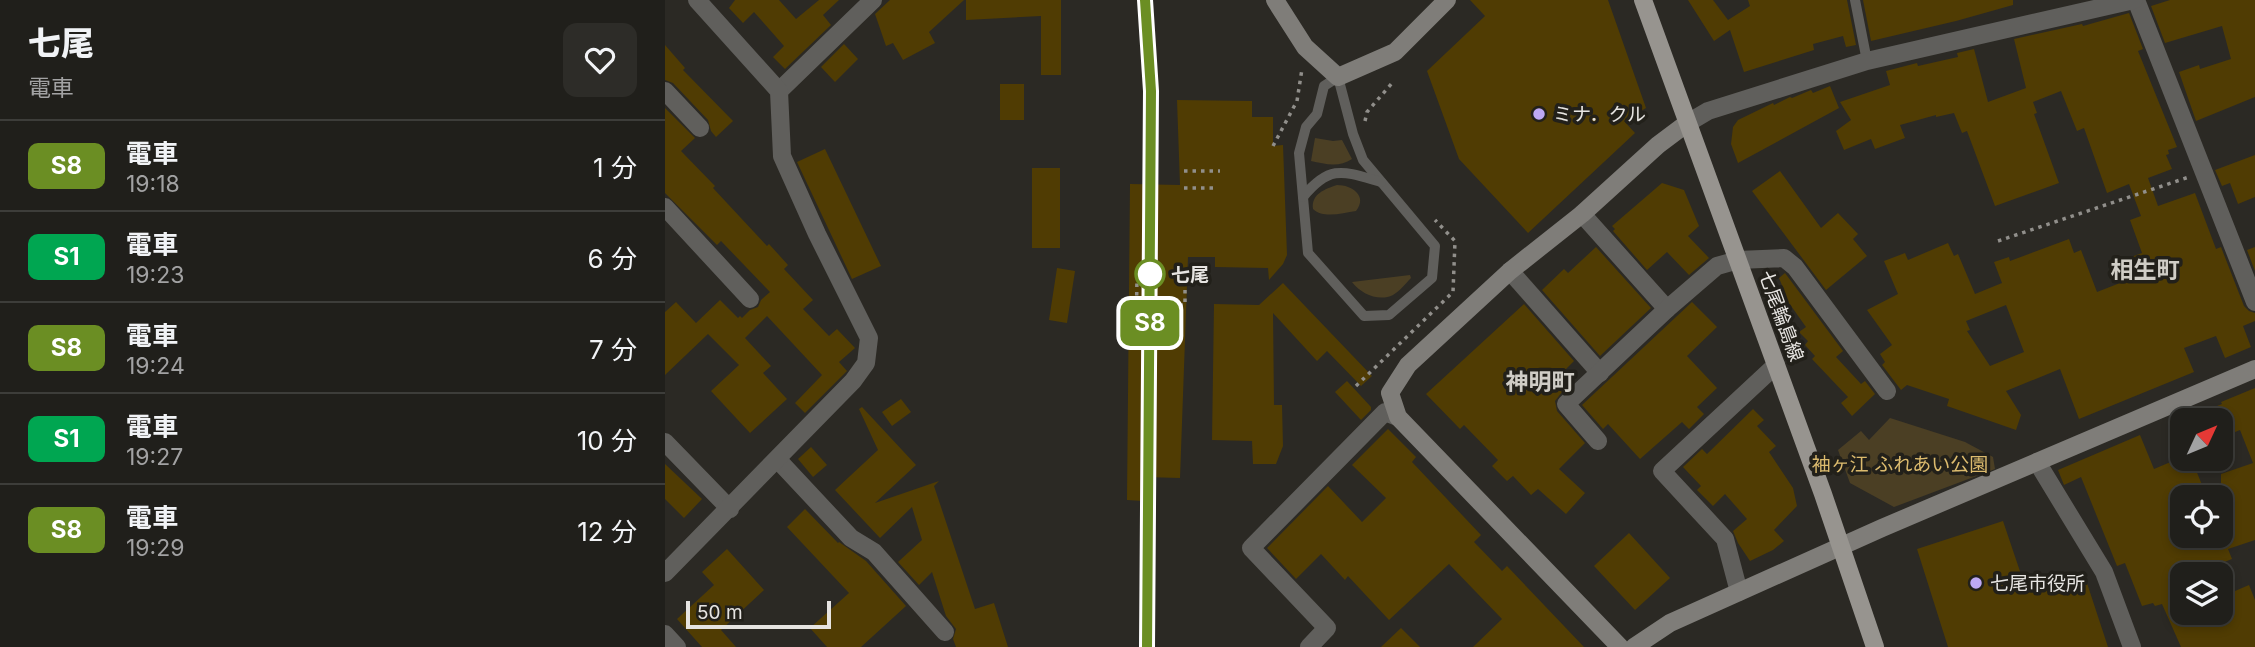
<!DOCTYPE html>
<html lang="ja">
<meta charset="utf-8">
<style>
:root{--surface:#201f1b;--page:#2d2c28;--text:#f1f3f6;--muted:#a2a2a3;--line:#3d3d3a}
body{margin:0;font-family:Inter,"Noto Sans JP",sans-serif;background:var(--page);color:var(--text);height:100vh;display:flex;flex-direction:column;font-size:26px;white-space:nowrap}
*{box-sizing:border-box;margin:0}
p{font-size:23px;color:var(--muted)}
.icon{flex:none;width:38px;height:38px;fill:none;stroke:currentColor;stroke-width:2;stroke-linecap:round;stroke-linejoin:round}
.map{position:relative;flex:1;overflow:hidden}
.drawer{display:flex;flex-direction:column;background:var(--surface);width:665px}
.drawer>*{flex:none}
.badge{padding:0 14px;border-radius:10px;font-size:24px;line-height:46px}
.needle{width:46px;rotate:46deg}
.controls{position:absolute;left:1505px;top:408px;display:grid;gap:14px}
.controls a{display:grid;place-items:center;width:63px;height:63px;border-radius:14px;background:var(--surface);box-shadow:0 4px 10px #0003,0 0 0 2px var(--line);font-size:35px}
.scale{position:absolute;left:21px;bottom:18px;width:145px;box-sizing:border-box;padding-left:7px;border:4px solid #e6e4e1;border-top:0;font-size:19px;line-height:24px;white-space:nowrap;color:#e6e4e1;-webkit-text-stroke:5px #22201a;paint-order:stroke}
.map>.badge{position:absolute;translate:-50% -50%;box-shadow:0 0 0 4px #fff}
.round{display:grid;place-items:center;flex:none;width:74px;height:74px;border-radius:14px;background:var(--page)}
.headline{display:flex;align-items:center;justify-content:space-between;height:119px;padding:0 28px}
h1{font-size:33px;font-weight:800;line-height:52px}
ul{padding:0;list-style:none}
li{display:flex;align-items:center;gap:21px;height:91px;padding:0 28px;border-top:2px solid var(--line)}
li div{flex:1}
li b{display:block;font-size:26px}
li em{font-style:normal}
li .badge{min-width:77px;font-weight:700;text-align:center}
main{display:flex;flex:1;min-height:0}
.map>svg:first-child{display:block}
</style>
<main>
<section class="drawer">
<div class="headline"><div><h1>七尾</h1><p>電車</p></div><a class="round"><svg class="icon" aria-label="heart" viewBox="0 0 24 24"><path d="M12 20l-8-8c-3-5 5-10 8-4 3-6 11-1 8 4z"/></svg></a></div>
<ul>
<li><span class="badge" style="background:#6b8e23;color:#fff">S8</span><div><b>電車</b><p>19:18</p></div><em>1 分</em></li>
<li><span class="badge" style="background:#00a651;color:#fff">S1</span><div><b>電車</b><p>19:23</p></div><em>6 分</em></li>
<li><span class="badge" style="background:#6b8e23;color:#fff">S8</span><div><b>電車</b><p>19:24</p></div><em>7 分</em></li>
<li><span class="badge" style="background:#00a651;color:#fff">S1</span><div><b>電車</b><p>19:27</p></div><em>10 分</em></li>
<li><span class="badge" style="background:#6b8e23;color:#fff">S8</span><div><b>電車</b><p>19:29</p></div><em>12 分</em></li>
</ul>
</section>
<div class="map">
<svg width="1590" height="647" viewBox="0 0 1590 647">
<rect width="100%" height="100%" fill="#2b2924"/>
<g fill="#4b3f24">
<path d="M650,138L668,141L677,140L687,159C674,168 660,164 646,161Z"/>
<path d="M672,185C687,185 703,196 691,211C677,213 659,219 648,209C646,194 660,189 672,185Z"/>
<path d="M745,275L746,278C740,284 735,291 728,295C714,302 696,294 687,282Z"/>
<path d="M1225,418L1300,442L1328,457L1330,469L1229,507L1185,483L1173,450L1196,431L1204,440Z"/>
</g>
<g fill="#503c03" fill-rule="evenodd">
<path d="M70,0H114L131,19L154,0H174L158,15L166,25L120,69L108,57L119,46L89,12L78,23L64,8Z"/>
<path d="M225,0H299L264,32L270,43L238,60L228,43L221,46L210,14Z"/>
<path d="M301,0H396V75H376V16L301,20Z"/>
<path d="M805,0H943L981,108L959,121L970,133L863,233L794,159L762,71L820,16Z"/>
<path d="M1023,0H1048L1063,20L1085,6L1083,0H1182L1191,45L1181,47L1178,36L1148,44L1149,50L1079,72L1065,30L1049,41Z"/>
<path d="M1198,0H1348V5L1291,21L1206,41Z"/>
<path d="M1505,0H1590V97L1531,121L1514,72L1534,65L1535,69L1566,59L1557,26L1500,43L1486,6Z"/>
<path d="M1464,13L1478,49L1473,51L1512,147L1503,150L1504,154L1501,155L1507,169L1483,178L1493,206L1530,193L1551,249L1556,247L1579,306L1584,311L1590,313V321L1578,326L1586,347L1560,358L1551,336L1519,348L1529,372L1414,419L1395,369L1341,391L1356,415L1351,430L1282,406L1284,399L1242,385L1236,390L1217,365L1220,362L1215,354L1227,345L1202,310L1233,294L1219,261L1240,253L1243,260L1283,243L1289,256L1293,254L1310,294L1337,283L1329,262L1344,257L1345,261L1404,239L1409,253L1416,250L1432,292L1473,276L1466,257L1477,253L1465,220L1476,216L1464,184L1442,193L1419,128L1412,131L1396,91L1368,102L1372,113L1369,114L1394,183L1330,206L1302,131L1297,133L1289,113L1271,117V115L1235,125L1240,138L1210,149L1206,139L1179,150L1171,131L1186,120L1175,102L1225,85L1221,71L1252,63L1253,66L1293,57L1292,53L1309,49L1323,102L1361,88L1349,39L1417,24L1418,26ZM1341,305L1359,352L1325,366L1302,331L1305,330L1301,321Z"/>
<path d="M179,44L193,59L170,82L156,67Z"/>
<path d="M0,45L20,68L18,70L68,121L51,137L46,131L43,120L8,83L0,80Z"/>
<rect x="335" y="84" width="24" height="36"/>
<path d="M1165,86L1174,108L1073,163L1066,144L1068,127L1073,120L1108,103L1109,105L1125,97L1127,98L1146,90L1148,93Z"/>
<path d="M512,100L587,101V117H608V146L618,145L622,255L618,264L604,280L603,268L550,267V257H523L515,478L479,477L478,501L462,500L465,184L515,185Z"/>
<path d="M0,108L30,138L16,151L50,186L48,188L102,246L104,244L123,265L119,269L148,300L138,309L164,336L172,329L190,348L174,362L182,371L140,413L130,403L157,375L102,316L80,338L106,366L98,373L122,399L85,433L46,391L74,365L43,334L0,375V312L11,302L31,323L55,300L73,318L75,316L77,318L85,310L93,307L96,300L105,292L56,241L52,245L0,193Z"/>
<path d="M160,149L216,266L187,279L132,162Z"/>
<path d="M1590,155V197L1573,204L1565,183L1557,186L1550,170Z"/>
<rect x="367" y="168" width="28" height="80"/>
<path d="M1115,171L1156,228L1173,213L1193,234L1188,239L1202,256L1161,290L1087,191Z"/>
<path d="M997,183L1019,190L1034,226L1023,236L1044,258L1024,275L1002,252L982,270L948,231L950,229L947,226Z"/>
<path d="M931,247L986,308L935,356L877,290L899,269L903,273Z"/>
<path d="M1590,247V271L1582,250Z"/>
<path d="M392,268L410,271L402,323L384,320Z"/>
<path d="M1120,273L1178,351L1171,357L1196,384L1200,381L1210,394L1187,416L1176,403L1183,397L1147,359L1150,356L1140,345L1143,341L1134,332L1141,327L1119,296L1121,295L1114,278Z"/>
<path d="M618,283L707,376L696,386L662,351L652,361L608,313L609,405H617L618,446L611,464H588L587,441L547,440L549,304L594,305Z"/>
<path d="M1027,302L1052,327L1022,356L1052,388L1032,407L1039,414L1024,429L1017,422L975,459L943,424L938,429L917,405Z"/>
<path d="M859,304L909,361L888,382L897,392L890,401L892,411L920,443L894,469L920,493L901,514L873,489L866,495L848,476L842,481L827,466L833,460L799,425L795,429L761,394Z"/>
<path d="M682,381L706,407V410L696,420L670,392Z"/>
<path d="M1590,388V540L1563,549L1567,559L1529,574H1517V612H1556V597L1584,585L1590,600V647H1516L1497,604L1490,606L1488,603L1477,606L1460,563L1452,566L1416,477L1399,485L1393,470L1475,435L1489,469L1515,458H1526L1542,497H1517V536H1556V474L1588,463L1575,430L1556,438V420L1520,419L1557,404L1556,402Z"/>
<path d="M236,399L246,412L227,426L217,412Z"/>
<path d="M197,407L251,465L210,503L274,481L269,486L310,609L329,603L343,647H291L288,639L291,629L281,616L267,572L254,585L233,562L257,540L247,507L215,538L170,490L213,450L194,409Z"/>
<path d="M1088,409L1099,420L1092,426L1111,446L1104,452L1128,488L1132,506L1109,530L1119,541L1108,550L1085,561L1073,543L1068,531L1082,519L1060,494L1048,506L1032,490L1036,486L1018,467L1037,449L1042,454Z"/>
<path d="M723,429L751,457L747,462L816,535L809,542L837,571L842,566L919,647H808L837,619L784,564L724,620L683,576L680,580L656,554L631,579L602,548L663,486L697,522L721,498L687,465Z"/>
<path d="M146,447L162,465L148,477L133,459Z"/>
<path d="M0,464L37,499L19,518L0,499Z"/>
<path d="M140,509L173,543L174,542L201,561L241,606L196,647H162L145,628L184,593L122,527Z"/>
<path d="M1338,521L1362,592L1419,574L1443,647H1283L1252,549Z"/>
<path d="M964,533L1005,578L970,610L929,566Z"/>
<path d="M62,549L99,590L56,630L71,647H37L12,619L49,585L37,572Z"/>
<path d="M736,628L755,647H716Z"/>
</g>
<g fill="none" stroke-linecap="round" stroke-linejoin="round">
<g stroke="#918f8b" stroke-width="3.5" stroke-dasharray="3.5 5" stroke-linecap="butt">
<path d="M700,121L702,112L728,82"/>
<path d="M608,146L632,101L637,69"/>
<path d="M519,171H555"/>
<path d="M519,188H549"/>
<path d="M1333,241L1524,177"/>
<path d="M472,306L520,305V280"/>
<path d="M471,338L472,277"/>
<path d="M691,386L788,292L790,241L770,220"/>
</g>
<g stroke="#605f5c" stroke-width="10">
<path d="M1190,0L1202,61"/>
<path d="M673,77L688,134L698,160L770,246L767,278L724,315L699,316L643,253L634,153L641,127L652,114L659,86Z"/>
<path d="M638,197C665,164 678,171 716,182"/>
</g>
<g stroke="#605f5c" stroke-width="18">
<path d="M1471,0L1590,302"/>
<path d="M0,91L35,128"/>
<path d="M114,91L208,0"/>
<path d="M1021,124L1043,111L1202,61L1469,0"/>
<path d="M0,207L85,299"/>
<path d="M917,214L1002,309"/>
<path d="M845,271L935,373"/>
<path d="M933,441L901,404L1002,309L1052,266L1073,260L1119,258L1130,267L1222,391"/>
<path d="M0,442L65,509"/>
<path d="M113,460L186,538L209,552L280,632"/>
<path d="M1372,462L1439,572L1467,647"/>
<path d="M0,573L188,381L201,363L204,338L152,234L117,156L114,91L32,0"/>
<path d="M1074,592L1060,539L997,471L1111,365"/>
<path d="M0,634L12,647"/>
<path d="M644,647L662,628L586,548L720,412L733,417"/>
</g>
<g stroke="#7f7d79" stroke-width="18">
<path d="M610,0L640,47L673,77L730,52L782,0"/>
<path d="M955,647L733,417L725,393L743,365L845,271L917,214L993,145L1021,124"/>
<path d="M969,647L1005,623L1217,528L1590,369"/>
</g>
<path stroke="#97948f" stroke-width="18" d="M978,0L1158,494L1210,647"/>
<path stroke="#c9c7c4" stroke-width="5" stroke-dasharray="12 12" stroke-linecap="butt" d="M480,0L486,91L482,647"/>
</g>
<g fill="none" stroke-linecap="round" stroke-linejoin="round">
<defs>
<path id="line" d="M480,0L486,91L482,647"/>
</defs>
<use href="#line" stroke="#fff" stroke-width="16"/>
<use href="#line" stroke="#6b8e23" stroke-width="10"/>
</g>
<g fill="#bea9f4" stroke="#22201a" stroke-width="2.5">
<circle cx="874" cy="114" r="7"/>
<circle cx="1311" cy="583" r="7"/>
</g>
<circle fill="#fff" stroke="#6b8e23" stroke-width="3.5" cx="485" cy="274" r="14"/>
<g text-anchor="middle" dominant-baseline="central" stroke-width="7" stroke-linejoin="round" paint-order="stroke">
<g font-size="19" fill="#e6e4e1" stroke="#22201a" text-anchor="start">
<text x="888" y="114">ミナ．クル</text>
<text x="1325" y="583">七尾市役所</text>
</g>
<g font-size="19" font-weight="bold" fill="#e6e4e1" stroke="#22201a" text-anchor="start">
<text x="506" y="274">七尾</text>
</g>
<g font-size="19" fill="#e6e4e1" stroke="#22201a">
<text transform="translate(1116 316) rotate(70)">七尾輪島線</text>
</g>
<g font-size="19" fill="#dcbb6e" stroke="#22201a">
<text x="1235" y="464">袖ヶ江 ふれあい公園</text>
</g>
<g font-size="23" font-weight="bold" fill="#d0cdc6" stroke="#22201a">
<text x="1480" y="270">相生町</text>
<text x="875" y="382">神明町</text>
</g>
</g>
</svg>
<div class="controls">
<a><svg class="needle" viewBox="-14 -14 28 28"><path d="M0-13l5 13h-10z" fill="#e53935"/><path d="M0 13l5-13h-10z" fill="#a2a2a3"/></svg></a>
<a><svg class="icon" aria-label="locate" viewBox="0 0 24 24"><circle cx="12" cy="12" r="6"/><path d="M12 2v4M12 18v4M2 12h4M18 12h4"/></svg></a>
<a><svg class="icon" aria-label="layers" viewBox="0 0 24 24"><path d="M12 4l9 5-9 5-9-5zM3 14l9 5 9-5"/></svg></a>
</div>
<div class="scale">50 m</div>
<b class="badge" style="left:485px;top:323px;background:#6b8e23;color:#fff">S8</b>
</div>
</main>
